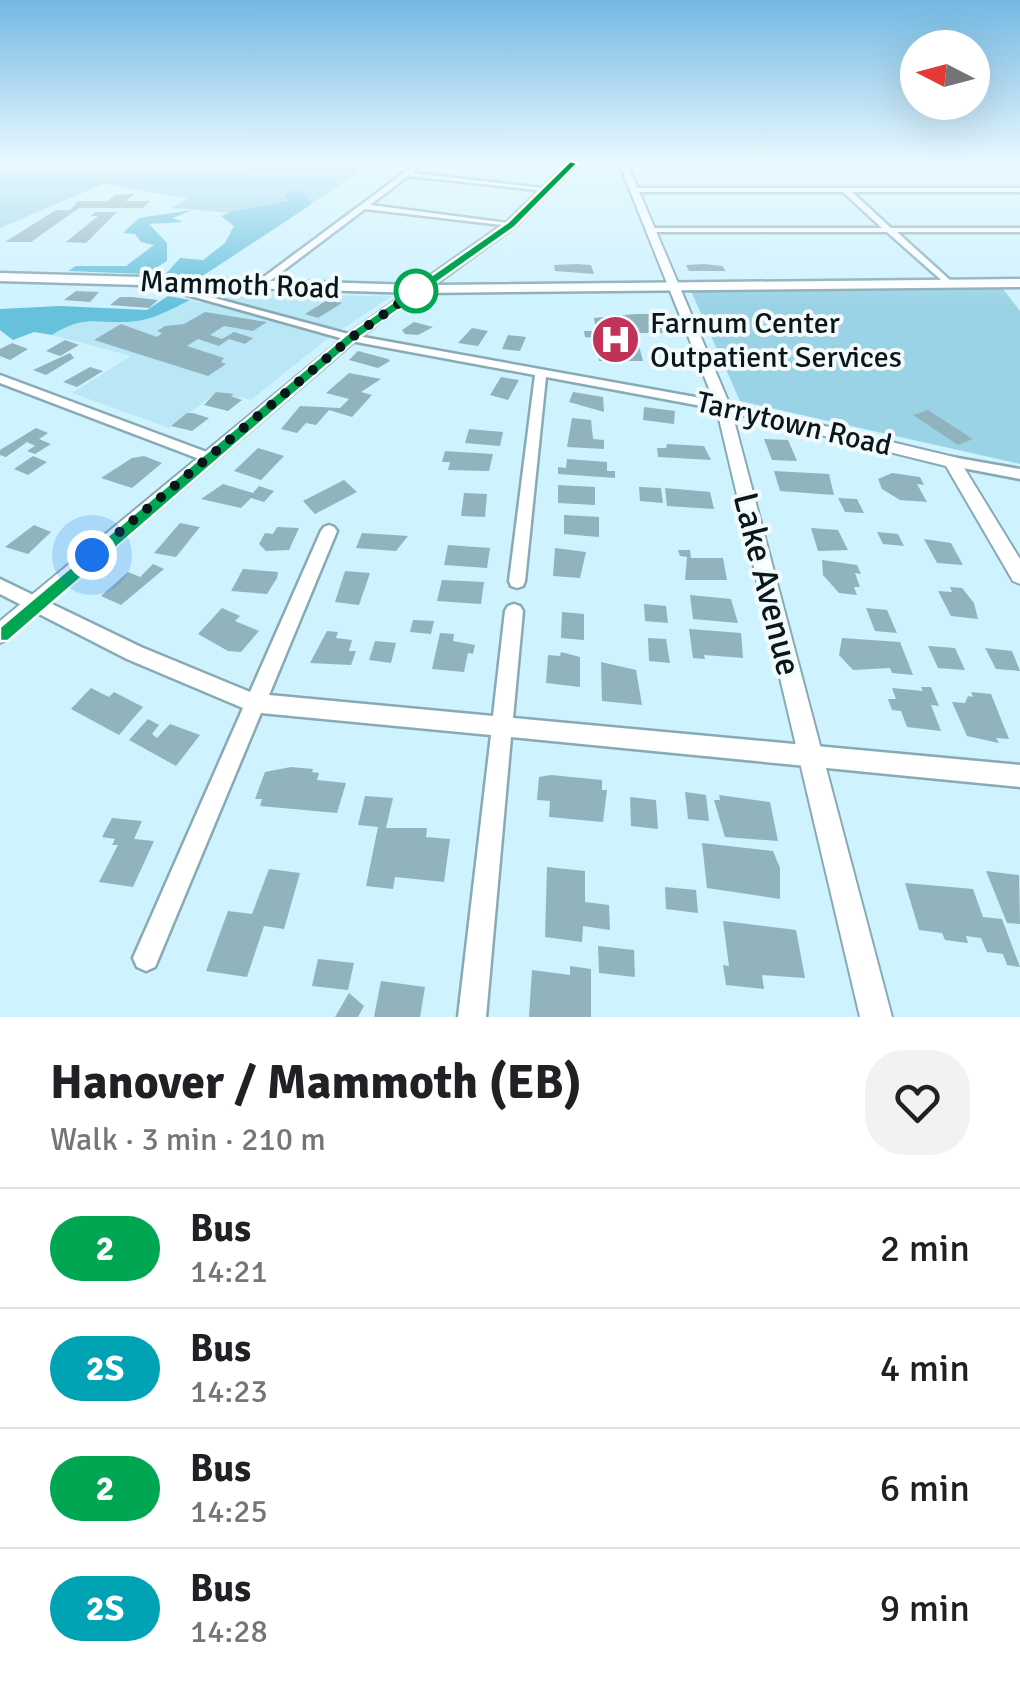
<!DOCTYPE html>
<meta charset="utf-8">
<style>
:root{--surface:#fff;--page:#f2f2f2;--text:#202124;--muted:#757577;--line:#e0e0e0}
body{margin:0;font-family:Signika,sans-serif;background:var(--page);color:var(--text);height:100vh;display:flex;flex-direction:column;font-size:38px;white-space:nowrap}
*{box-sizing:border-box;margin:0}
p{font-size:32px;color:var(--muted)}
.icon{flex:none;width:55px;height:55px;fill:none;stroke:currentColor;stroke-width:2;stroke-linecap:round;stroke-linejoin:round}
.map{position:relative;height:1017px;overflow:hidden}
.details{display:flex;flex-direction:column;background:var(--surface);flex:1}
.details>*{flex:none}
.badge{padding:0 20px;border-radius:32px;font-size:35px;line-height:65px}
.needle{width:65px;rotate:276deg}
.tools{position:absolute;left:900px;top:30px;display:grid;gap:20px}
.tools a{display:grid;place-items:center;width:90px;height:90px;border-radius:50%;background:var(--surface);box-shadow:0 10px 40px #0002;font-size:50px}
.you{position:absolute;width:50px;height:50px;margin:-25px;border:8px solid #fff;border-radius:50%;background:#1a73e8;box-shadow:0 0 0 15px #1a73e833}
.map>.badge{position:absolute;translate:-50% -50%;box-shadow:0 0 0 5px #fff}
.round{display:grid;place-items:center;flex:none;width:105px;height:105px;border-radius:40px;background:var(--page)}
.summary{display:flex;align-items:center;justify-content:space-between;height:170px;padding:0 50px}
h1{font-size:48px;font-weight:800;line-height:75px}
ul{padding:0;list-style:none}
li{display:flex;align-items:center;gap:30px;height:120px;padding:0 50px;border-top:2px solid var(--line)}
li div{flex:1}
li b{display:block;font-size:38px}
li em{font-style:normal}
li .badge{min-width:110px;font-weight:700;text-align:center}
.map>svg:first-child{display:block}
</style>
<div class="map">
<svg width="1020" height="1017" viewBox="0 0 1020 1017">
<rect width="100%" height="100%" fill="#cef2fe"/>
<path fill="#bae7f6" d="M217,293L392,296L327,339L251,400L217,392L169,428L72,393L131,356L52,335L72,322L93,318L120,323L190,300L201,303Z"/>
<g fill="#9bd3e6">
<path d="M0,163H372L290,218L172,208L187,198L103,184L0,228Z"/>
<path d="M1003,289L1020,311V464L740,401L691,291Z"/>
</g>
<g fill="#66c1dc">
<path d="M294,191H301L312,204L198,279L162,278L180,258L203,260L225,243L234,226L221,216C243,206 266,208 289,200L285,195Z"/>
<path d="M192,210L173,218L183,222L149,224L167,243V261L146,274L68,271L76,266H126L154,245L141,242L135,234L123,233L139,218Z"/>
<path d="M168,296L190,300C173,308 155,319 137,321C100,326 88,312 52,335L34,332L13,340L0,330V309L60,306L147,310Z"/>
</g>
<g fill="#91b3be">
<path d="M134,194L126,201H150L143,208H79L31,242H5L56,210H70L78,201H108L115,195Z"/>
<path d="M95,212H117L86,243L66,242L98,216H91Z"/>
<path d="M577,264L591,265L594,274L555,271L554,265Z"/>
<path d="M704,264L722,266L726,271H689L686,265Z"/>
<path d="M76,291L99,292L90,302L64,300Z"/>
<path d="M120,297H132L158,300L149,308L110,305Z"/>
<path d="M329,299L342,303L318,318L305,314Z"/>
<path d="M205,312L267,322L253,331L224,326L210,335L222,339L234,332L253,338L245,344L229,339L219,346L198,339L187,346L224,358L221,362L226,364L208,376L94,340L121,324L157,337L162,333L157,331L165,326L184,324Z"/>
<path d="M636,314H664L671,333H641L634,328L643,361H599L595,338L585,337L584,331H596L594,318Z"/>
<path d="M414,322L433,327L418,335L405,334L402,330Z"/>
<path d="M472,328L488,331L478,346L458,343Z"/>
<path d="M508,335L526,337L520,351L502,349Z"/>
<path d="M65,340L79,345L60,356L46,351Z"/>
<path d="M12,343L28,349L10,360L0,356V349Z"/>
<path d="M358,351L388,359L390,361L378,368L349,360Z"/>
<path d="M70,353L74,358L46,375L33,370Z"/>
<path d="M90,367L103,371L77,387L63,382Z"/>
<path d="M349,373L381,379L361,392L372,395L352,417L329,410L316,425L306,423L297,433L281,429L300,406L340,408L349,399L326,393Z"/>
<path d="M501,377L519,380L508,400L490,395Z"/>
<path d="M216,392L234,394L231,396L242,400L228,411L204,405Z"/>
<path d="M573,392L603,397L604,412L569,402Z"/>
<path d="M644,407L675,411L674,424L643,420Z"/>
<path d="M928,410L973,439L958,445L913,415Z"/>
<path d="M187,413H193L209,418L192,431L171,426Z"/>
<path d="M572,418L591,420L593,439L604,440V449L567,447Z"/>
<path d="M36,428L48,433L39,439L51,444L35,454L27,451L35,446L27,442L6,457L0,455V450Z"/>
<path d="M469,429L503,432L500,446L465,443Z"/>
<path d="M764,439L788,440L797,461L772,460Z"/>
<path d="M667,444L704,446L711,460L658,457L657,448H666Z"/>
<path d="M258,448L284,456L261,480L234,471Z"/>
<path d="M445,451L493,454L489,471L448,470L450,462H442Z"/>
<path d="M33,456L47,462L28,475L14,469Z"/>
<path d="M144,456L162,463L132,488L101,478L132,458Z"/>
<path d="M567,459L607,462V471H615V478L558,474V467L566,468Z"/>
<path d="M774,471L829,474L834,495L780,491Z"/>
<path d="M892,473L920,477L924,485L917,484L927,502L900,500L882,489L878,479Z"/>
<path d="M344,480L357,492L315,514L303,501Z"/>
<path d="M223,484L253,493L259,486L274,491L264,502L251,498L241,508L201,499Z"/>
<path d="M558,485L595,487V505L558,503Z"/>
<path d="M639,487L661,488L663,503L640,501Z"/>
<path d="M665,488L710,492L714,509L667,506Z"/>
<path d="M464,493L487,494L485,517L461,516Z"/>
<path d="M838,498L857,499L864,513L845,512Z"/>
<path d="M564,515L599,517V537L564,534Z"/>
<path d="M180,523L200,527L176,557L154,553Z"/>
<path d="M34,525L51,532L28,554L5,547Z"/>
<path d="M277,527L299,528L289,550L266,551L259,544L265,533L273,534Z"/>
<path d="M811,528L838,530L848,550L818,551Z"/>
<path d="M877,532L898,534L904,546L883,544Z"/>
<path d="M362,533L408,536L396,551L356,548Z"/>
<path d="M924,539L951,543L963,565L937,563Z"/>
<path d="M448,545L490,548L487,568L444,565Z"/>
<path d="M555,548L586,552L580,578L553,576Z"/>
<path d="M678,550H690L691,558H723L727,580H685L687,557L680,556Z"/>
<path d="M822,560L857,565L861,574L855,573L860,587H854L857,595L839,593L823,575Z"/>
<path d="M153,564L164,569L121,605L101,596L128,572L140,577Z"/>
<path d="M243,569L278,572L277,578L267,594L231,591Z"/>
<path d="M345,571L370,573L359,605L335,602Z"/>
<path d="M442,580L484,582L481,604L437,601Z"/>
<path d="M950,587L962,588L974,603L978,619L951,616L938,591L952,592Z"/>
<path d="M690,595L731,599L738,623L693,619Z"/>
<path d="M644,604L666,606L668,623L645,621Z"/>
<path d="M222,608L240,616L235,621L259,631L241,652L228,651L198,634Z"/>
<path d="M866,608L887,610L897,633L875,631Z"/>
<path d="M562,612L584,614V640L561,638Z"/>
<path d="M413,620L434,621L431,634L410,632Z"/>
<path d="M689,629L741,633L743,658L704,655L705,659L693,658Z"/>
<path d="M327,631L338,632L336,638L352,640L349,651H356L351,665L310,663Z"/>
<path d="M440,633L454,634L453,641L475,645L473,654L468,653L464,672L432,669Z"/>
<path d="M648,638L666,639L670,663L649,661Z"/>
<path d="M842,638L900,642L913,675L892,673L890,668L853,670L839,655Z"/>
<path d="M375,641L396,643L391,663L369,660Z"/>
<path d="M928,646L955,648L965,670L938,668Z"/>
<path d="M985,648L1012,651L1020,671L996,669Z"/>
<path d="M561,652L580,657V687L546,683L548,655L560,656Z"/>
<path d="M601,662L636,670L642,705L602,701Z"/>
<path d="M921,687H931L939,706L931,705L941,731L907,727L901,711L892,710L888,699H896L892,688L923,691Z"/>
<path d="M91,688L109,697L114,692L143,707L119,735L71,709Z"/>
<path d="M971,692L991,694L1009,739L996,738L999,743L967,736L952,702L965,703L968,696L973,697Z"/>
<path d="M148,719L159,725L152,734L157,738L170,724L200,735L176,766L129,740Z"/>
<path d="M291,767L313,769L312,772L319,773L317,780L346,783L337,813L260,806L262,799H255L265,772Z"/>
<path d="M551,775L602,780V790H607L603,822L549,817L550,801L537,800L539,777Z"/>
<path d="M685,792L706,795L709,821L688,819Z"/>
<path d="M719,795L770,802L778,841L725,837L714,800H720Z"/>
<path d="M365,796L393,798L386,828H427L426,837L450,839L444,882L395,877L393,889L366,886L378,827L358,825Z"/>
<path d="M630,797L656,800L658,829L631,826Z"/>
<path d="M112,818L142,821L134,839L154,841L133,887L99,882L118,845H112L115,839L102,837Z"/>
<path d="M702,843L773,851L780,868V899L707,888Z"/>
<path d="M547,867L585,871V902L609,905L610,930L583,926L582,942L545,937Z"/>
<path d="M269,869L300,873L284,929L264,926L247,977L206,971L228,911L252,914Z"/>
<path d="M986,871L1019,875L1020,924L1007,923Z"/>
<path d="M905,883L973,889L983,917L1002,919L1020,967L1007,965L1003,954L987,952L981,938L966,936L968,943L945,940L942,933L919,930Z"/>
<path d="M665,887L696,890L698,913L666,909Z"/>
<path d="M723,921L796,930L805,978L762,975L764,989L726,985L723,965L729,966Z"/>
<path d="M598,946L634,950L635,977L599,973Z"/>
<path d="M318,959L354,963L348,990L312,986Z"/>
<path d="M570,966L591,969V1017H529L532,970L570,975Z"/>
<path d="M381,981L425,987L420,1017H374Z"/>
<path d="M349,993L364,1006L358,1017H335Z"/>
</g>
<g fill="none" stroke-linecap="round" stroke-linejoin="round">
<defs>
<g id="minor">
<path d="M417,163H424L412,173L550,189L546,191L408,176L370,205L515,224L511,226L365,209L259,289H253V285Z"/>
<path d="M636,188H1020V192H852L891,228H1020V232H897L951,281V285L948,286L887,232H652L648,230L652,228H882L843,192H633Z"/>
<path d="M155,282L352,335L723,402L729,406L723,410L546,377L525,581L523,586L517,588L511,586L509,581L535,375L351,341L155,286Z"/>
<path d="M0,375L212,454L214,457L207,462L202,460L0,383Z"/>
<path d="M952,457L1020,469V479L947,465L945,462L947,459Z"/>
<path d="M329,525L334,527L337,531L269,695L493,716L505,611L508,606L514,604L520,606L523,611L513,718L1020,765V787L511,737L486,1017H458L491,735L261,713L155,967L146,971L137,967L133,958L243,708L127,659L0,594V579L141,647L250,692L321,531L324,527Z"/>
</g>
<g id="tertiary">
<path d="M619,163H627L729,403L958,458L1020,559V584L1013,581L946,466L732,413L892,1017H860L716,406Z"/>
<path d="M415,287L425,289L355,341L7,640L0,643V621L347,335Z"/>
</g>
<path id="secondary" d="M568,163H577L515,226L434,285L1020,279V287L419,293L0,281V273L417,285L507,222Z"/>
</defs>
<use href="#minor" stroke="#88aab5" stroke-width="5"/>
<use href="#tertiary" stroke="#88aab5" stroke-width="4"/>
<use href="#secondary" stroke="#88aab5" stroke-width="5"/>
<use href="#minor" fill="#fff" fill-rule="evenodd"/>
<use href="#tertiary" fill="#fff" fill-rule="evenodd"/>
<use href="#secondary" fill="#fff" fill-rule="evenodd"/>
</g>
<linearGradient id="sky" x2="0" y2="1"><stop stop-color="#73b8e2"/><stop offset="0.53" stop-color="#e9f9ff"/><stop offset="1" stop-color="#e9f9ff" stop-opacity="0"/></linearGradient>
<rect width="1020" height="305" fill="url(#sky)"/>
<path fill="#00a651" stroke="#fff" stroke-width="2.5" d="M570,161L578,163L515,227L356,340L8,641H0V627L346,335L508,222Z"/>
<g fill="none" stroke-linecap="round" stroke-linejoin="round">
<path stroke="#09161a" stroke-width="10" stroke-dasharray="0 18" d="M92,555L351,338L416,291"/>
</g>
<defs>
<symbol id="hospital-disc" viewBox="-11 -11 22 22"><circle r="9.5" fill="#c13259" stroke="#f3fafc"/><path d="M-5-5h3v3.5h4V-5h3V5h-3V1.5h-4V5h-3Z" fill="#fff"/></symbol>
</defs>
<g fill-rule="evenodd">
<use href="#hospital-disc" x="588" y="312" width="55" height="55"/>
</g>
<circle fill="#fff" stroke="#00a651" stroke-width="5" cx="416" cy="291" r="20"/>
<g text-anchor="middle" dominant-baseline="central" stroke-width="8" stroke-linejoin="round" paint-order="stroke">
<g font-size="30" fill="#09161a" stroke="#f3fafc">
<text transform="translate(240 285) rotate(2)">Mammoth Road</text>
<text transform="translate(794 424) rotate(13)">Tarrytown Road</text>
</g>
<g font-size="30" fill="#09161a" stroke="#f3fafc" text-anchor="start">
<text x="650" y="323">Farnum Center<tspan x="650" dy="34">Outpatient Services</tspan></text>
</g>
<g font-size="35" fill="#09161a" stroke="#f3fafc">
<text transform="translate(767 584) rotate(76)">Lake Avenue</text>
</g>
</g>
</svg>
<div class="tools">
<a><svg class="needle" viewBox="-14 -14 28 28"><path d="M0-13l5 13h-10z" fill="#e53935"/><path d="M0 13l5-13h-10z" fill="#757577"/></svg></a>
</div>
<div class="you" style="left:92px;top:555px"></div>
</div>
<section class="details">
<div class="summary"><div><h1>Hanover / Mammoth (EB)</h1><p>Walk · 3 min · 210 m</p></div><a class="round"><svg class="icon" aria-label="heart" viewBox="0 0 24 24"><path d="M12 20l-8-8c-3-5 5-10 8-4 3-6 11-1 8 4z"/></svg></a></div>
<ul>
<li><span class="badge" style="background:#00a651;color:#fff">2</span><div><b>Bus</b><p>14:21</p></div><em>2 min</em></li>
<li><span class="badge" style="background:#00a3b4;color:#fff">2S</span><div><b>Bus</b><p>14:23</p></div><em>4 min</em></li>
<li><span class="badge" style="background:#00a651;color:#fff">2</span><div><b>Bus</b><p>14:25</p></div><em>6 min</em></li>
<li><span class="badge" style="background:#00a3b4;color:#fff">2S</span><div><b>Bus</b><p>14:28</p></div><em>9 min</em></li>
</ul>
</section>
